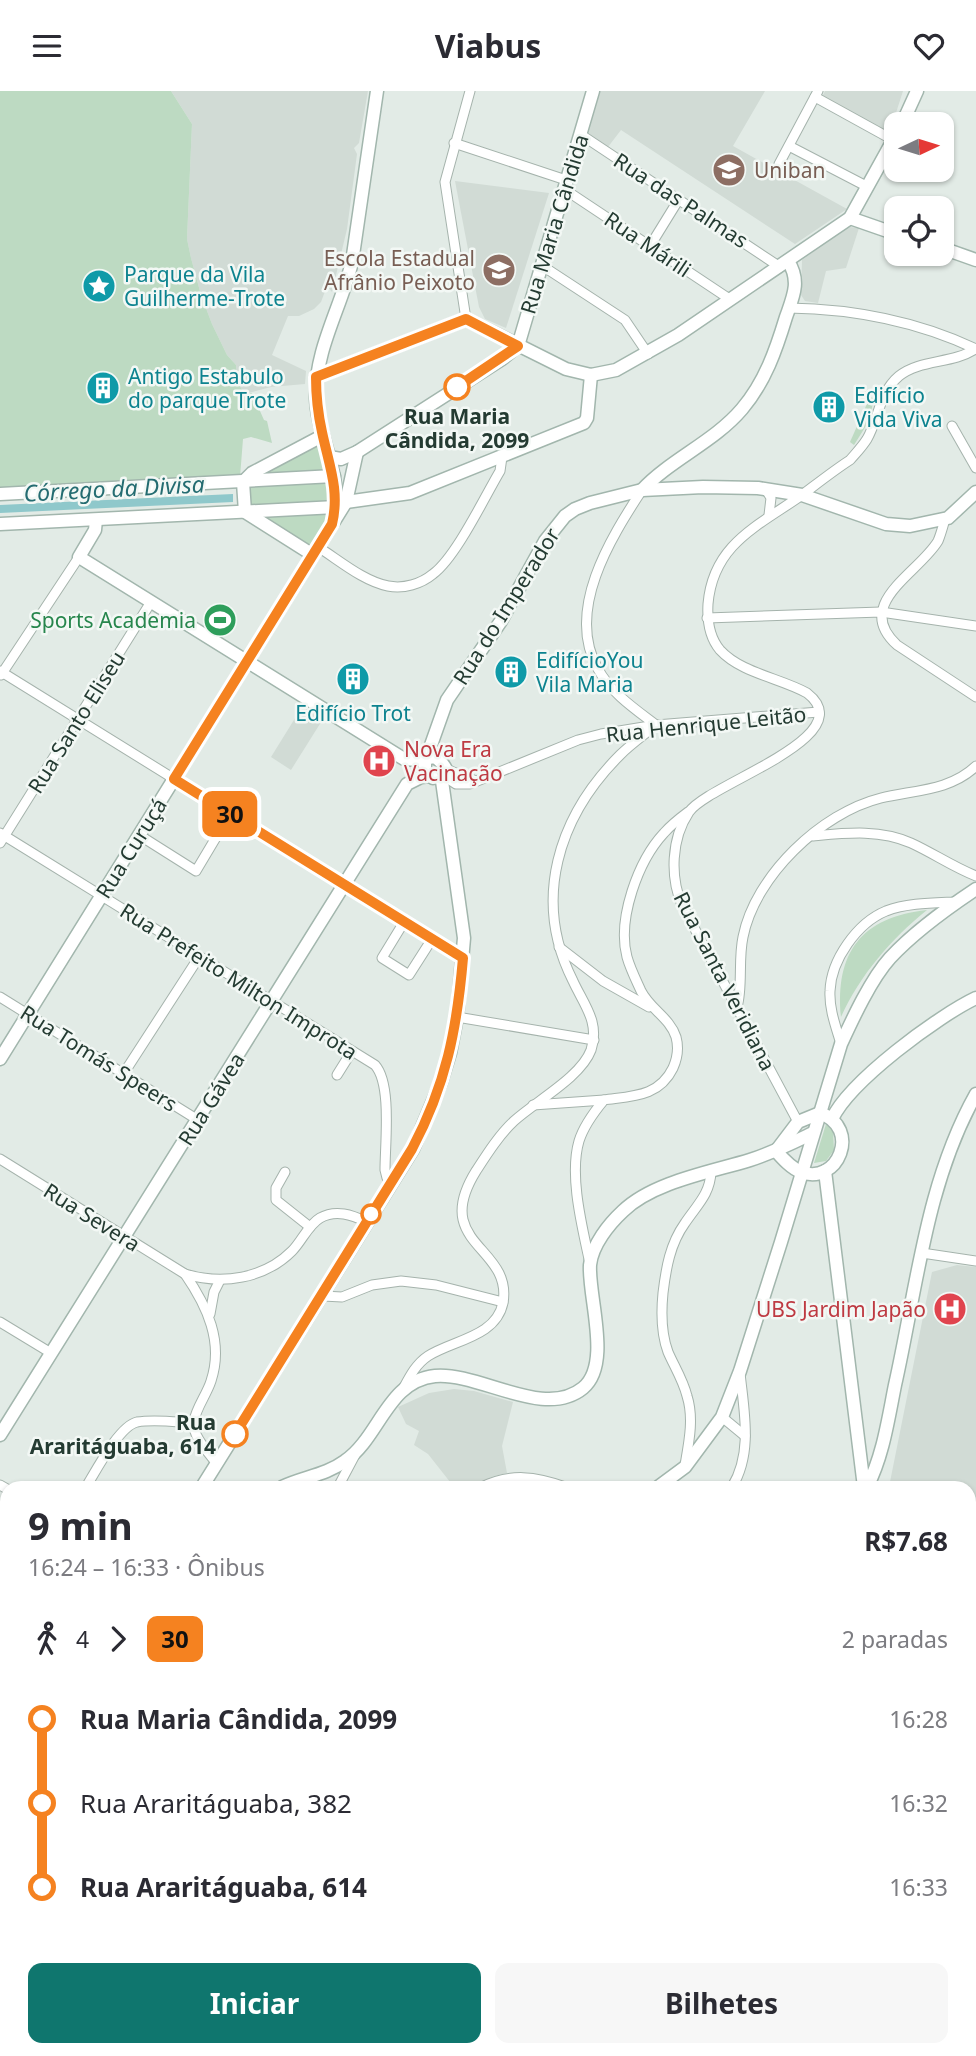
<!DOCTYPE html>
<html lang="pt">
<meta charset="utf-8">
<style>
:root{--surface:#fff;--page:#f7f7f7;--text:#2b2b33;--muted:#7c7c81;--accent:#0f766e}
body{margin:0;font-family:"Noto Sans",sans-serif;background:var(--page);color:var(--text);height:100vh;display:flex;flex-direction:column;font-size:26px;white-space:nowrap}
*{box-sizing:border-box;margin:0}
p{font-size:23px;color:var(--muted)}
.icon{flex:none;width:38px;height:38px;fill:none;stroke:currentColor;stroke-width:2;stroke-linecap:round;stroke-linejoin:round}
.map{position:relative;flex:1;overflow:hidden}
.side{position:absolute;left:0px;top:1390px;width:976px;height:576px;display:flex;flex-direction:column;background:var(--surface);border-radius:21px 21px 0 0;box-shadow:0 2px 5px #0004}
.side>*{flex:none}
.badge{padding:0 14px;border-radius:10px;font-size:24px;line-height:46px}
.needle{width:46px;rotate:86deg}
.tools{position:absolute;left:884px;top:21px;display:grid;gap:14px}
.tools a{display:grid;place-items:center;width:70px;height:70px;border-radius:14px;background:var(--surface);box-shadow:0 2px 5px #0004;font-size:35px}
.map>.badge{position:absolute;translate:-50% -50%;box-shadow:0 0 0 4px #fff}
.legs{display:flex;align-items:center;gap:10px;height:77px;padding:0 28px;font-size:23px}
.legs p{margin-inline-start:auto}
.headline{display:flex;align-items:center;justify-content:space-between;height:119px;padding:0 28px}
h1{font-size:38px;font-weight:700;line-height:52px}
.action{display:flex;gap:14px;margin-top:auto;padding:14px 28px}
.action a{flex:1;height:80px;border-radius:14px;background:var(--accent);color:#fff;font-size:28px;font-weight:700;line-height:80px;text-align:center}
.action a+a{background:var(--page);color:var(--text)}
ul{padding:0 28px;list-style:none}
li{display:flex;align-items:center;gap:24px;height:84px;font-size:26px}
li i{display:grid;place-items:center;width:10px;height:100%;margin:0 9px;background:currentColor}
li i::after{content:'';width:18px;height:18px;margin:-9px;border:5px solid;border-radius:50%;background:var(--surface)}
li p{margin-inline-start:auto}
li:first-child i{background:linear-gradient(#0000 50%,currentColor 0)}
li:last-child i{background:linear-gradient(currentColor 50%,#0000 0)}
header{display:flex;justify-content:space-between;align-items:center;height:91px;padding:0 28px;background:var(--surface);font-size:32px;font-weight:700}
.map>svg:first-child{display:block}
</style>
<header><svg class="icon" aria-label="menu" viewBox="0 0 24 24"><path d="M4 6h16M4 12h16M4 18h16"/></svg>Viabus<svg class="icon" aria-label="heart" viewBox="0 0 24 24"><path d="M12 20l-8-8c-3-5 5-10 8-4 3-6 11-1 8 4z"/></svg></header>
<div class="map">
<svg width="976" height="1965" viewBox="0 0 976 1965">
<rect width="100%" height="100%" fill="#e2ebe6"/>
<g fill="#d1dbd5">
<path d="M171,0H368L359,52L354,57L357,63L347,138L332,201L327,195L321,211L314,218L299,225H288L272,264L306,280L305,293L271,296L245,303L237,291L236,274L227,264L212,233L201,204L191,167L187,148L192,33Z"/>
<path d="M600,0H765L733,55L847,118L795,153L621,39L608,56L587,41Z"/>
<path d="M825,0H903L895,25L887,42L822,6Z"/>
<path d="M455,90L549,102L506,237L485,228L479,216Z"/>
<path d="M850,136L859,137L846,177L826,180L818,212L805,210L801,204L802,169L842,140Z"/>
<path d="M302,616L323,628L291,679L271,666Z"/>
<path d="M957,1174L976,1176V1533L970,1570V1396H889L932,1181Z"/>
<path d="M454,1298L474,1300L513,1311L502,1355L507,1382L494,1385L471,1396H454L428,1363L414,1354L419,1340L406,1333L398,1316L429,1302Z"/>
</g>
<g fill="#bddac2">
<path d="M0,0H171L192,33L187,148L191,167L201,204L212,233L227,264L236,274L237,291L245,303L252,302L264,329L267,330L272,352L251,346L243,348L240,386L0,398Z"/>
<path d="M870,306L874,307L869,330L854,354L850,351Z"/>
<path d="M321,350L330,383L329,430L311,459L252,423L247,394L252,387Z"/>
<path d="M927,819C891,848 860,884 841,926C835,862 861,826 927,819Z"/>
<path d="M826,1033L833,1039L834,1059L826,1070L814,1072Z"/>
<path d="M970,1770L976,1771V1832L970,1833Z"/>
<path d="M781,1958H822L824,1965H774Z"/>
</g>
<path fill="#8fc8cb" d="M233,403V411L0,422V414Z"/>
<g fill="none" stroke-linecap="round" stroke-linejoin="round">
<path stroke="#8fc8cb" stroke-width="2.5" d="M811,1965L814,1961"/>
<defs>
<g id="street">
<path d="M815,6L893,49"/>
<path d="M580,43L780,176"/>
<path d="M454,52L566,89"/>
<path d="M789,55L868,96"/>
<path d="M779,73L818,0"/>
<path d="M564,98L731,209"/>
<path d="M650,155L679,108"/>
<path d="M541,174L625,229L648,263"/>
<path d="M789,217C853,218 919,231 976,258"/>
<path d="M466,228L445,91L470,0"/>
<path d="M952,335L976,377"/>
<path d="M765,397L771,407L769,424"/>
<path d="M945,428C943,435 941,443 938,450C919,482 852,513 897,554L976,606"/>
<path d="M318,456C339,469 363,490 388,495C404,498 421,493 433,483C456,466 484,407 500,380L502,366"/>
<path d="M707,527L881,521L976,535"/>
<path d="M0,580L463,867"/>
<path d="M1,584L79,466"/>
<path d="M446,678L476,690"/>
<path d="M445,686L456,693H470L578,649L601,643L656,634L819,621"/>
<path d="M0,742L375,974C392,993 385,1052 385,1079L387,1087L392,1090"/>
<path d="M139,744L196,780L230,723"/>
<path d="M813,745C846,742 880,738 911,752C933,762 953,776 976,785"/>
<path d="M0,752L151,511"/>
<path d="M404,831L382,867L409,884L432,848"/>
<path d="M559,856L603,890L649,916"/>
<path d="M0,906L198,1029"/>
<path d="M737,916C743,896 738,869 743,846C755,785 821,722 881,707C914,699 950,700 976,675"/>
<path d="M457,926L594,949"/>
<path d="M841,953C836,936 829,918 830,900C831,869 857,832 886,820C907,812 933,812 955,811"/>
<path d="M124,982L199,866"/>
<path d="M337,984L352,960"/>
<path d="M533,1014L604,1009"/>
<path d="M798,1031L682,814C670,786 671,748 689,721C709,692 864,646 807,602C780,587 741,582 720,559C709,546 707,530 708,513C713,453 758,435 802,404C818,392 833,380 850,369C856,362 862,356 867,348C879,327 879,302 899,285C920,268 953,273 975,258"/>
<path d="M0,1068L185,1183C222,1194 264,1188 292,1160C302,1150 308,1134 320,1127C336,1118 352,1124 367,1131"/>
<path d="M285,1081L276,1097V1109L310,1136"/>
<path d="M922,1162L976,1170"/>
<path d="M589,1168C582,1135 569,1084 579,1050C584,1034 594,1021 604,1009C632,1005 659,1006 673,977C677,968 679,957 676,946C670,927 650,918 641,900C636,889 630,877 627,866C617,828 638,770 664,742C671,734 680,727 688,721"/>
<path d="M185,1183C207,1215 224,1251 211,1290C207,1303 196,1317 194,1330C191,1344 209,1362 217,1373"/>
<path d="M323,1205L342,1206L372,1194L401,1190L436,1194L503,1211"/>
<path d="M210,1223L214,1201L220,1189"/>
<path d="M0,1231L51,1262"/>
<path d="M403,1298C410,1285 416,1273 428,1265C453,1249 496,1246 503,1212C513,1155 430,1154 476,1080C487,1063 499,1044 514,1030C536,1010 581,986 591,959C600,931 584,914 573,890C532,809 558,726 620,664C631,653 644,644 656,634C635,618 611,602 598,578C565,520 610,448 642,399"/>
<path d="M722,1326L745,1345"/>
<path d="M685,1374C689,1351 694,1327 687,1305C683,1289 674,1275 668,1261C661,1242 661,1222 663,1202C666,1177 670,1153 685,1132C697,1114 710,1103 711,1081"/>
<path d="M0,1394L7,1398"/>
<path d="M86,1396C96,1380 119,1335 137,1331C155,1328 175,1331 193,1332"/>
<path d="M338,1396L355,1364"/>
<path d="M482,1396C510,1382 536,1385 565,1396"/>
<path d="M732,1396C753,1362 744,1320 740,1282"/>
<path d="M0,1728L7,1732"/>
<path d="M970,1762H976"/>
<path d="M970,1842L976,1841"/>
<path d="M50,1958V1965"/>
<path d="M347,1958L350,1965"/>
<path d="M623,1958L628,1965"/>
<path d="M121,1965L125,1958"/>
<path d="M232,1965L237,1958"/>
</g>
<g id="secondary">
<path d="M902,33L917,0"/>
<path d="M850,127L896,143"/>
<path d="M942,157L976,169"/>
<path d="M316,286L466,228L566,278L591,284L616,279L678,244L850,127L896,44"/>
<path d="M329,366L341,368L357,361L502,268L518,255L593,0"/>
<path d="M642,399C671,368 714,351 742,318C765,291 776,259 786,226C793,206 801,190 788,170"/>
<path d="M0,403L334,385"/>
<path d="M334,423C343,384 317,345 316,306C315,258 341,217 352,171L377,0"/>
<path d="M96,429L95,439L79,466L404,668L418,669L434,666C440,669 445,675 447,681L442,690"/>
<path d="M0,433L336,416L346,411L410,402L584,332L587,327L591,284"/>
<path d="M313,464L245,421L243,391L252,382L322,345"/>
<path d="M433,687L425,679V671L447,609L501,530L545,450L565,425L575,418L590,412L642,399L703,396L758,397L802,404L886,433L910,435L948,427L976,401"/>
<path d="M0,968L346,411L357,361"/>
<path d="M820,1022C862,1037 838,1095 801,1081C791,1077 783,1068 776,1060L798,1031Z"/>
<path d="M832,1028C850,990 938,925 976,907"/>
<path d="M825,1080L864,1396"/>
<path d="M0,1344L407,693L421,686L431,685"/>
<path d="M202,1396L413,1058L441,991L450,962L457,926L464,847L442,690"/>
<path d="M282,1396C303,1386 326,1384 345,1370C380,1346 387,1290 435,1285C480,1281 544,1329 583,1297C612,1273 588,1206 590,1174C592,1154 609,1133 623,1120C653,1091 711,1081 750,1069C772,1062 792,1052 813,1042"/>
<path d="M658,1396L685,1376L722,1326L740,1280L781,1151L841,953C853,927 871,888 890,867C915,840 946,818 976,798"/>
<path d="M867,1396C883,1365 888,1329 895,1294C917,1196 926,1092 976,1003"/>
<path d="M0,1549L7,1554"/>
<path d="M0,1571L7,1576"/>
<path d="M970,1619L976,1587"/>
<path d="M0,1724L7,1712"/>
<path d="M0,1761L7,1750"/>
<path d="M0,1958L7,1952"/>
<path d="M832,1958L836,1965"/>
<path d="M762,1965L766,1958"/>
</g>
</defs>
<use href="#street" stroke="#a5b3ac" stroke-width="11"/>
<use href="#secondary" stroke="#a2b6ad" stroke-width="15"/>
<use href="#street" stroke="#fff" stroke-width="9"/>
<use href="#secondary" stroke="#fff" stroke-width="12"/>
</g>
<g fill="none" stroke-linecap="round" stroke-linejoin="round">
<defs>
<path id="line-1" d="M235,1343L412,1058C446,994 457,938 463,867L174,688L332,433C340,400 329,374 322,341C318,323 316,305 316,286L466,228L518,255L457,296"/>
</defs>
<use href="#line-1" stroke="#fff" stroke-width="16"/>
<use href="#line-1" stroke="#f58220" stroke-width="10"/>
</g>
<defs>
<symbol id="university-disc" viewBox="-11 -11 22 22"><circle r="9.5" fill="#8d6e63" stroke="#f3f8f5"/><path d="M0-5L7-2L0 1L-7-2ZM-4 1L0 2.5L4 1V4Q0 6-4 4Z" fill="#fff"/></symbol>
<symbol id="school-disc" viewBox="-11 -11 22 22"><circle r="9.5" fill="#8d6e63" stroke="#f3f8f5"/><path d="M0-5L7-2L0 1L-7-2ZM-4 1L0 2.5L4 1V4Q0 6-4 4Z" fill="#fff"/></symbol>
<symbol id="sight-disc" viewBox="-11 -11 22 22"><circle r="9.5" fill="#0f9aa8" stroke="#f3f8f5"/><path d="M0-6L1.8-2.2L6-1.7L2.9 1.2L3.7 5.4L0 3.3L-3.7 5.4L-2.9 1.2L-6-1.7L-1.8-2.2Z" fill="#fff"/></symbol>
<symbol id="building-disc" viewBox="-11 -11 22 22"><circle r="9.5" fill="#0f9aa8" stroke="#f3f8f5"/><path d="M-4-6H4V6H1V3H-1V6H-4ZM-2.5-4.3h1.7v1.8h-1.7ZM.8-4.3h1.7v1.8H.8ZM-2.5-1h1.7V.8h-1.7ZM.8-1h1.7V.8H.8Z" fill="#fff"/></symbol>
<symbol id="stadium-disc" viewBox="-11 -11 22 22"><circle r="9.5" fill="#2e9e5b" stroke="#f3f8f5"/><path d="M0-5a6.5 5 0 1 0 0 10a6.5 5 0 1 0 0-10ZM-3.5-1.8h7v3.6h-7Z" fill="#fff"/></symbol>
<symbol id="hospital-disc" viewBox="-11 -11 22 22"><circle r="9.5" fill="#e0444e" stroke="#f3f8f5"/><path d="M-5-5h3v3.5h4V-5h3V5h-3V1.5h-4V5h-3Z" fill="#fff"/></symbol>
</defs>
<g fill-rule="evenodd">
<use href="#university-disc" x="710" y="60" width="38" height="38"/>
<use href="#school-disc" x="480" y="160" width="38" height="38"/>
<use href="#sight-disc" x="80" y="176" width="38" height="38"/>
<use href="#building-disc" x="84" y="278" width="38" height="38"/>
<use href="#building-disc" x="810" y="297" width="38" height="38"/>
<use href="#stadium-disc" x="201" y="510" width="38" height="38"/>
<use href="#building-disc" x="492" y="562" width="38" height="38"/>
<use href="#building-disc" x="334" y="569" width="38" height="38"/>
<use href="#hospital-disc" x="360" y="651" width="38" height="38"/>
<use href="#hospital-disc" x="931" y="1199" width="38" height="38"/>
</g>
<g fill="#fff" stroke="#f58220" stroke-width="3.5">
<circle cx="457" cy="296" r="12"/>
<circle cx="371" cy="1123" r="9"/>
<circle cx="235" cy="1343" r="12"/>
</g>
<g text-anchor="middle" dominant-baseline="central" stroke-width="5" stroke-linejoin="round" paint-order="stroke">
<g font-size="21" fill="#785e54" stroke="#f3f8f5" text-anchor="start">
<text x="754" y="79">Uniban</text>
<text x="475" y="167" text-anchor="end">Escola Estadual<tspan x="475" dy="24">Afrânio Peixoto</tspan></text>
</g>
<g font-size="21" fill="#243b32" stroke="#f3f8f5">
<text transform="translate(681 109) rotate(33)">Rua das Palmas</text>
<text transform="translate(554 133) rotate(-73)">Rua Maria Cândida</text>
<text transform="translate(648 153) rotate(34)">Rua Márili</text>
<text transform="translate(506 515) rotate(-58)">Rua do Imperador</text>
<text transform="translate(76 631) rotate(-58)">Rua Santo Eliseu</text>
<text transform="translate(706 633) rotate(-6)">Rua Henrique Leitão</text>
<text transform="translate(131 757) rotate(-58)">Rua Curuçá</text>
<text transform="translate(239 890) rotate(32)">Rua Prefeito Milton Improta</text>
<text transform="translate(725 890) rotate(63)">Rua Santa Veridiana</text>
<text transform="translate(99 967) rotate(32)">Rua Tomás Speers</text>
<text transform="translate(211 1008) rotate(-58)">Rua Gávea</text>
<text transform="translate(92 1126) rotate(32)">Rua Severa</text>
</g>
<g font-size="21" fill="#0d838f" stroke="#f3f8f5" text-anchor="start">
<text x="124" y="183">Parque da Vila<tspan x="124" dy="24">Guilherme-Trote</tspan></text>
<text x="128" y="285">Antigo Estabulo<tspan x="128" dy="24">do parque Trote</tspan></text>
<text x="854" y="304">Edifício<tspan x="854" dy="24">Vida Viva</tspan></text>
<text x="536" y="569">EdifícioYou<tspan x="536" dy="24">Vila Maria</tspan></text>
<text x="353" y="622" text-anchor="middle">Edifício Trot</text>
</g>
<g font-size="21" font-weight="bold" fill="#243b32" stroke="#f3f8f5">
<text x="457" y="325">Rua Maria<tspan x="457" dy="24">Cândida, 2099</tspan></text>
<text x="216" y="1331" text-anchor="end">Rua<tspan x="216" dy="24">Araritáguaba, 614</tspan></text>
</g>
<g font-size="21" fill="#27864d" stroke="#f3f8f5" text-anchor="end">
<text x="196" y="529">Sports Academia</text>
</g>
<g font-size="21" fill="#be3a42" stroke="#f3f8f5" text-anchor="start">
<text x="404" y="658">Nova Era<tspan x="404" dy="24">Vacinação</tspan></text>
<text x="926" y="1218" text-anchor="end">UBS Jardim Japão</text>
</g>
<g font-size="23" font-style="italic" fill="#246c71" stroke="#f3f8f5">
<text transform="translate(114 397) rotate(-3)">Córrego da Divisa</text>
</g>
</g>
</svg>
<div class="tools">
<a><svg class="needle" viewBox="-14 -14 28 28"><path d="M0-13l5 13h-10z" fill="#e53935"/><path d="M0 13l5-13h-10z" fill="#7c7c81"/></svg></a>
<a><svg class="icon" aria-label="locate" viewBox="0 0 24 24"><circle cx="12" cy="12" r="6"/><path d="M12 2v4M12 18v4M2 12h4M18 12h4"/></svg></a>
</div>
<b class="badge" style="left:230px;top:723px;background:#f58220;color:#111">30</b>
<section class="side">
<div class="headline"><div><h1>9 min</h1><p>16:24 – 16:33 · Ônibus</p></div><b>R$7.68</b></div>
<div class="legs"><svg class="icon" aria-label="walk" viewBox="0 0 24 24"><circle cx="13" cy="4" r="2"/><path d="M13 8l-2 6 4 7M11 14l-3 7M7 12l3-4h3l4 4"/></svg>4<svg class="icon" aria-label="forward" viewBox="0 0 24 24"><path d="M9 5l7 7-7 7"/></svg><b class="badge" style="background:#f58220;color:#111">30</b><p>2 paradas</p></div>
<ul>
<li><i style="color:#f58220"></i><b>Rua Maria Cândida, 2099</b><p>16:28</p></li>
<li><i style="color:#f58220"></i><span>Rua Araritáguaba, 382</span><p>16:32</p></li>
<li><i style="color:#f58220"></i><b>Rua Araritáguaba, 614</b><p>16:33</p></li>
</ul>
<div class="action"><a>Iniciar</a><a>Bilhetes</a></div>
</section>
</div>
